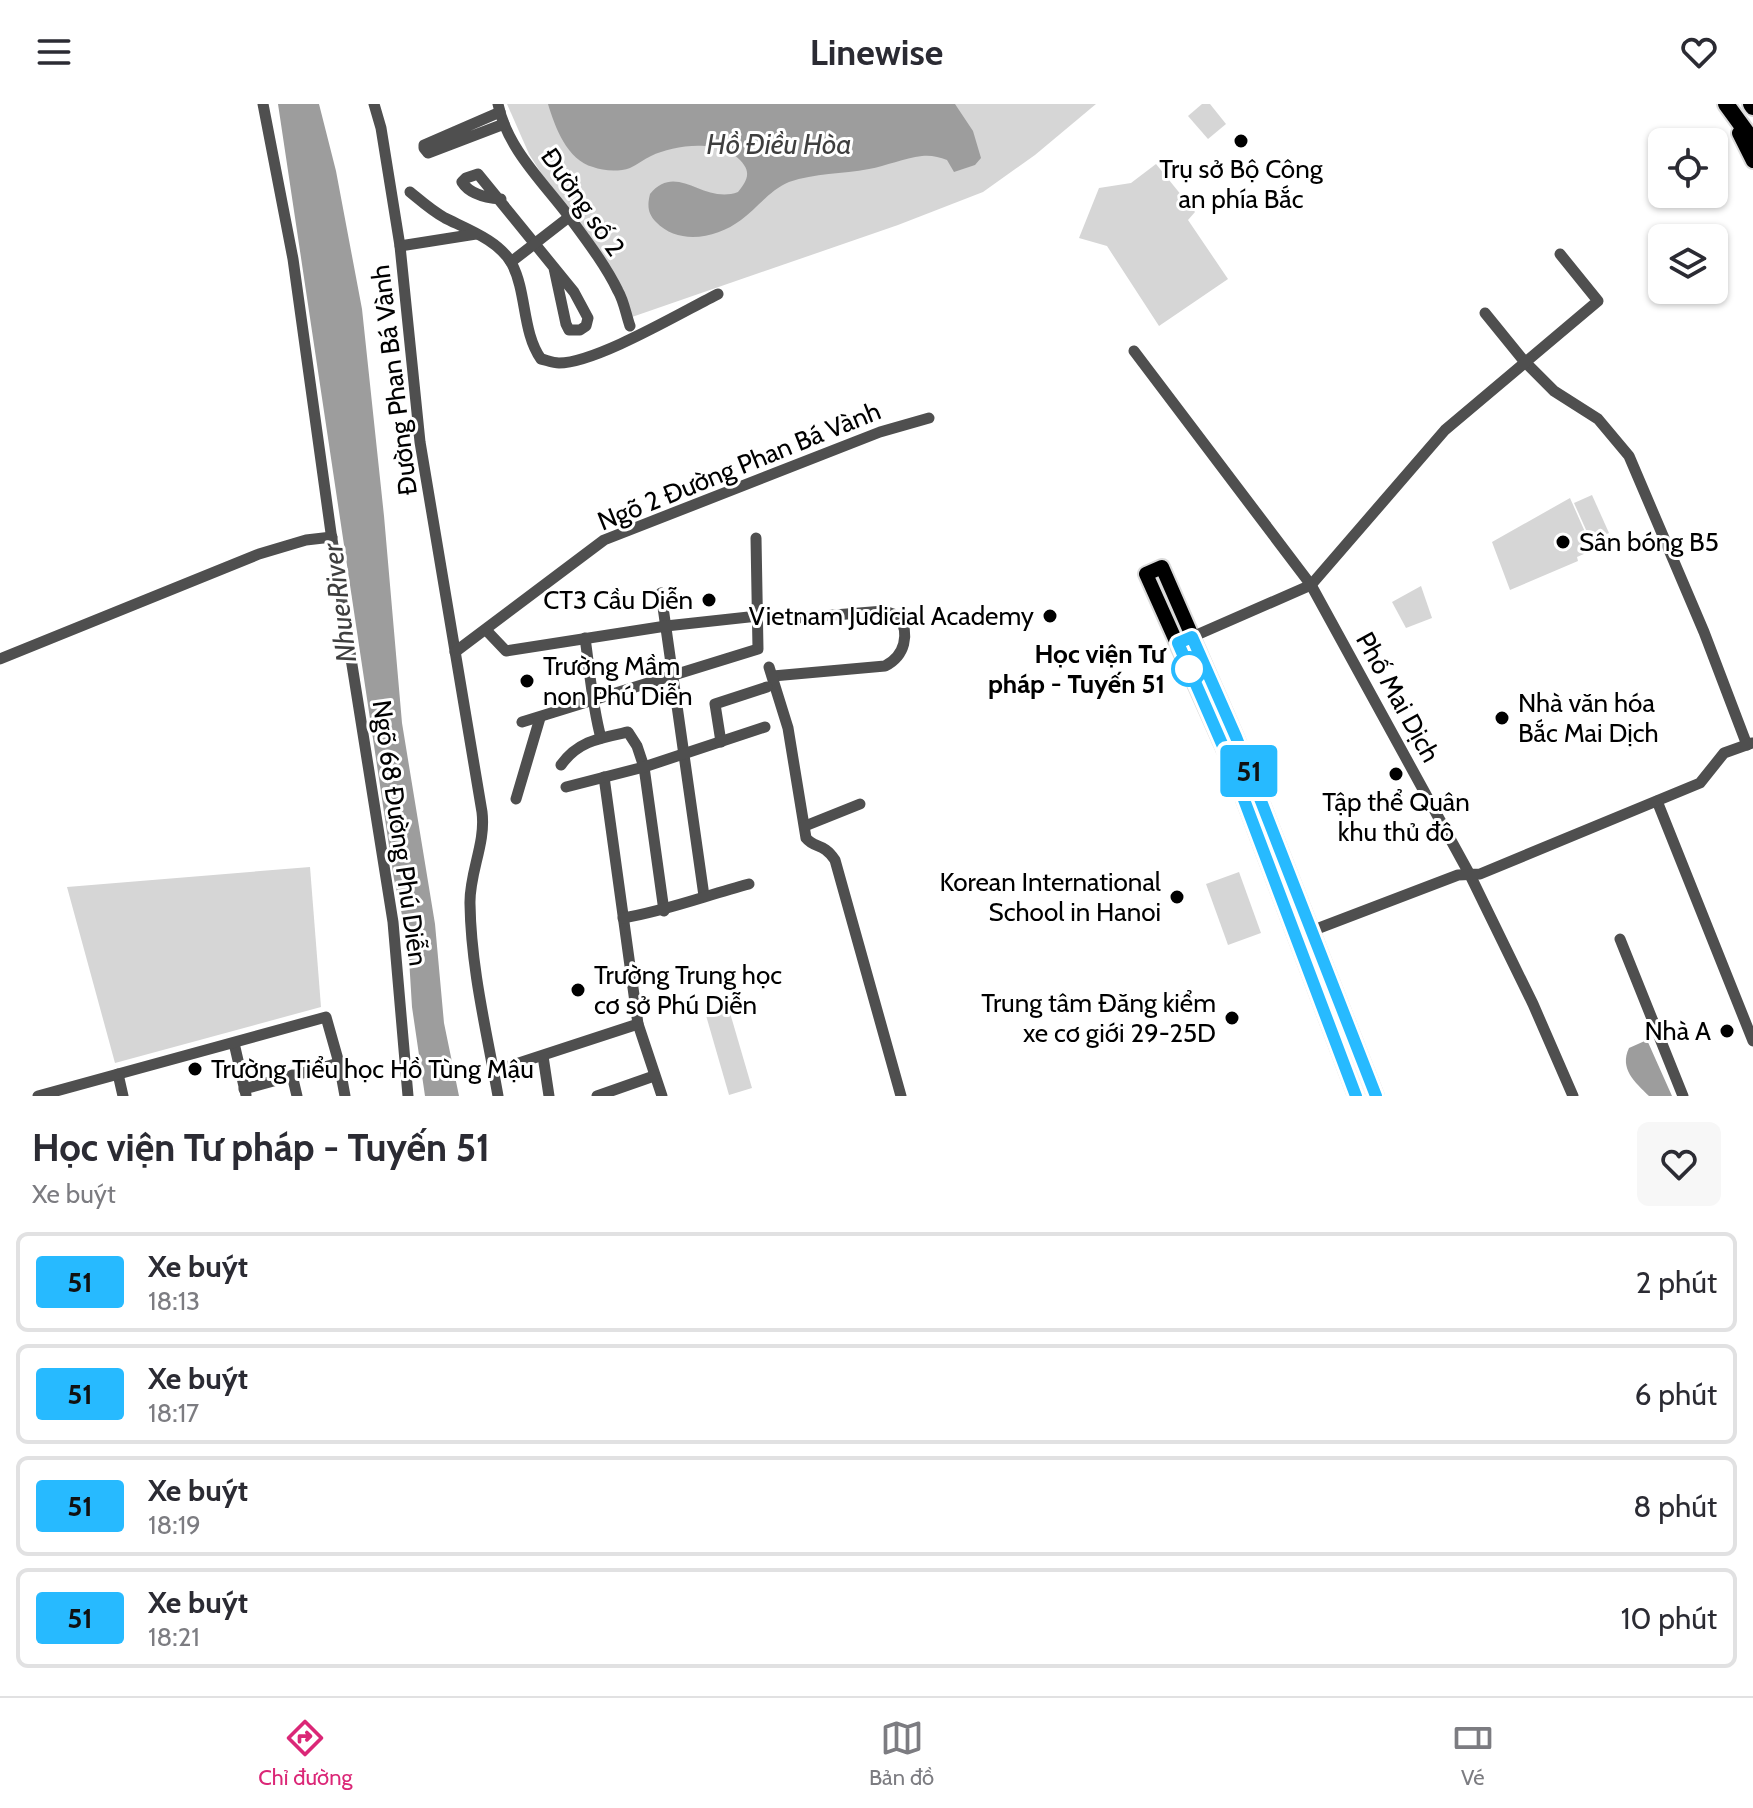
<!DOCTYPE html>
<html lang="vi">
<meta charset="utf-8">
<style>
:root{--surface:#fff;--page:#f7f7f7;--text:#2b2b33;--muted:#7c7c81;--line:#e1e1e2;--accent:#db2777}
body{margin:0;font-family:Cabin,sans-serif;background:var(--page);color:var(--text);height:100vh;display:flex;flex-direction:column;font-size:30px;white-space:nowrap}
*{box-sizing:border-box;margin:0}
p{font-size:26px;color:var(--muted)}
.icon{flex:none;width:44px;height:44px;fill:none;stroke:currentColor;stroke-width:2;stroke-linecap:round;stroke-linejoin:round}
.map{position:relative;height:992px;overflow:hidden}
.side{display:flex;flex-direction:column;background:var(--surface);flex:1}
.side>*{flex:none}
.badge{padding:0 16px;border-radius:6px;font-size:28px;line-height:52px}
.fabs{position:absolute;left:1648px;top:24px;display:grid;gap:16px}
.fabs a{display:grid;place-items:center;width:80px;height:80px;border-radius:12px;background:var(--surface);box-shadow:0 2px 6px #0004;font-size:40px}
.map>.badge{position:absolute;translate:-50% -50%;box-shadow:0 0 0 4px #fff}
.round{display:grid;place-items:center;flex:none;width:84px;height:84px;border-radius:12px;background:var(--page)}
.head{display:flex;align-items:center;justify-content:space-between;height:136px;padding:0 32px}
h1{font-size:38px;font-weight:800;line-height:60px}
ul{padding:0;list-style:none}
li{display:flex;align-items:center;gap:24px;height:100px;margin:0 16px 12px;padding:0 16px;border:4px solid var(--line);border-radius:12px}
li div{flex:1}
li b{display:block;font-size:30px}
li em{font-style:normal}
li .badge{min-width:88px;font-weight:700;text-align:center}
header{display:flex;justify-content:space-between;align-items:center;height:104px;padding:0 32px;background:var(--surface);font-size:36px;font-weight:800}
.dock{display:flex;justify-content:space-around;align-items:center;height:112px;border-top:2px solid var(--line);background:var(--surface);font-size:22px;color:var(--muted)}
.dock a{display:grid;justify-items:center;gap:4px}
.dock .active{color:var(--accent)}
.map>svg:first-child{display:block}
</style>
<header><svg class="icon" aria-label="menu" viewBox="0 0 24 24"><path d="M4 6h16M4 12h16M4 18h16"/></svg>Linewise<svg class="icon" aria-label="heart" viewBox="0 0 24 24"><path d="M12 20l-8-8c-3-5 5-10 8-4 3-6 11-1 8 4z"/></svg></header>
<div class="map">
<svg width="1753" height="992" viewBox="0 0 1753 992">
<rect width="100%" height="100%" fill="#fff"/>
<g fill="#d6d6d6">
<path d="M507,0H1096L1035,51L983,88L898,121L632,213L529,50Z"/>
<path d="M1202,0H1210L1226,20L1208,35L1188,12Z"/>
<path d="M1156,60L1195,108L1188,116L1228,175L1159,222L1107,142L1079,134L1099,84L1131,79Z"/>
<path d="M1592,391L1609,429L1591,437L1574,399Z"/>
<path d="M1570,394L1593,446L1577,453L1578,457L1510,486L1492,438Z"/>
<path d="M1421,482L1432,514L1406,524L1392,498Z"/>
<path d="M310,763L321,903L115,959L67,783Z"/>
<path d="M1239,768L1261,829L1228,841L1206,780Z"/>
<path d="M728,902L752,984L729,991L705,908Z"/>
</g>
<g fill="#9d9d9d">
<path d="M278,0H319L336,67L362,205L384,412L402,619L435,820L444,919L459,992H425L412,903L408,838L394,775Z"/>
<path d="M548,0H955L973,27L981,54L975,61L954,68L947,56C939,53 931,51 922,52C904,54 886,62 869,65C842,70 815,69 789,78C770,86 757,104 741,116C717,134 679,142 656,118C648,110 647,102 650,90C677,57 703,101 738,88C745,79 751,71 744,61C726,34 676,40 651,52C644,55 637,61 630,64C619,68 603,67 593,63C567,56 555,23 548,0Z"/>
<path d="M1647,936L1672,992H1649C1635,978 1619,965 1629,944Z"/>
</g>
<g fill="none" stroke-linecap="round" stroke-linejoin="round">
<defs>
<g id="major">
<path d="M1739,29L1753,57"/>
<path d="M1356,992L1229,656L1146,470L1162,463L1236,633L1376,992"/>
</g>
<g id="highway">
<path d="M1726,0L1753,37"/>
<path d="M1751,0L1753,3"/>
</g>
</defs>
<use href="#major" stroke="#dbdbdb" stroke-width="18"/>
<use href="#highway" stroke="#dbdbdb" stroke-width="20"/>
<g stroke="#4f4f4f" stroke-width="11">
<path d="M263,0L293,155L331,429L393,818L408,992"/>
<path d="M374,0L381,24L400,142L420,338L482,708C486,740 469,769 470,800C471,865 487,929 498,992"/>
<path d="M498,0C507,45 544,79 570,114C587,137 606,162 618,187C624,197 626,211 630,222"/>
<path d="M500,8L424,41V44L428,49L504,20"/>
<path d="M410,88C421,97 432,107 445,114C467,125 500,137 512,160C527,189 522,228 541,255C546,256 553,259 559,259C596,259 682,208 718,190"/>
<path d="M501,95C488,94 470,91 462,78L466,74L478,70L574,188L588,214L586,222L580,226H569L566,220L554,164"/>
<path d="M400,142L476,130"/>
<path d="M511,158L569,113"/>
<path d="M1485,209L1524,257L1554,287L1598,315L1629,352L1704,528L1747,641"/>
<path d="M1134,247L1311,481L1470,771L1533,900L1573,992"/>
<path d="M661,489L704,792"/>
<path d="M772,516L884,507L899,512C910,530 905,552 885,562L773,572"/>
<path d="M486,526L506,547L666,522L758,512"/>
<path d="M1192,533L1311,481L1445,326L1598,197L1560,150"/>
<path d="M585,534C590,568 592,601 601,634"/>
<path d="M455,548L604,436L880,328L929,314"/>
<path d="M0,555L259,450L306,436L332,433"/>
<path d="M769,563L788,624L806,734C815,745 823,738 835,756L901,992"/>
<path d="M522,618L758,545L756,434"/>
<path d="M721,638L715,600L767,583"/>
<path d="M561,661C578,637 600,634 628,628L637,642L644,663L664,807"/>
<path d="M604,673L638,920L662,992"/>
<path d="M566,683L644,663L765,623"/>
<path d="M516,695L540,614"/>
<path d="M1657,697L1753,937"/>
<path d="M805,722L860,700"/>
<path d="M623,814C666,807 707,791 749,780"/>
<path d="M1306,829L1458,771L1480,770L1700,679L1724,649L1752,639"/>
<path d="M1620,835L1683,992"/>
<path d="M234,939L246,991"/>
<path d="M543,952L549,992"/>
<path d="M494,967L638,920"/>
<path d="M118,970L123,992"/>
<path d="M292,971L297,992"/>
<path d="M244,985L339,959"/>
<path d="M38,992L326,913L339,959L345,992"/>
<path d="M597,992L654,972"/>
</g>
<use href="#major" stroke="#000" stroke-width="14"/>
<use href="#highway" stroke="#000" stroke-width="16"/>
</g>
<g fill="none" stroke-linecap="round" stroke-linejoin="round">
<defs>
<path id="line" d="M1356,992L1229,656L1178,539L1192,533L1236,633L1376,992"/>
</defs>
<use href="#line" stroke="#fff" stroke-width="18"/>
<use href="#line" stroke="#27baff" stroke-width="12"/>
</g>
<g fill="#000" stroke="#fff" stroke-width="3">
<circle cx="1241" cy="37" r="8"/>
<circle cx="1563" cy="438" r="8"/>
<circle cx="709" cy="496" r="8"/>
<circle cx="1050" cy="512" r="8"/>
<circle cx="527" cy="577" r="8"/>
<circle cx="1502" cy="614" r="8"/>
<circle cx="1396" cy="670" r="8"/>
<circle cx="1177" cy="793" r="8"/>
<circle cx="578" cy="886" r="8"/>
<circle cx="1232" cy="914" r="8"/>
<circle cx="1727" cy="927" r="8"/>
<circle cx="195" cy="965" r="8"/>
</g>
<circle fill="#fff" stroke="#27baff" stroke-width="4" cx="1189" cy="565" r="16"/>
<g text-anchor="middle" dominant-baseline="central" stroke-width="6" stroke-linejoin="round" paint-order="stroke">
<g font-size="26" fill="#000" stroke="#fff" text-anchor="start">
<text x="1241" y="65" text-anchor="middle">Trụ sở Bộ Công<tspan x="1241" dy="30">an phía Bắc</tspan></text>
<text x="1579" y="438">Sân bóng B5</text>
<text x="693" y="496" text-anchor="end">CT3 Cầu Diễn</text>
<text x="1034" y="512" text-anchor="end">Vietnam Judicial Academy</text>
<text x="543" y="562">Trường Mầm<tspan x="543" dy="30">non Phú Diễn</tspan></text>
<text x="1518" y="599">Nhà văn hóa<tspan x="1518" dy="30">Bắc Mai Dịch</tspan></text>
<text x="1396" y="698" text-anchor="middle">Tập thể Quân<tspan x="1396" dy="30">khu thủ đô</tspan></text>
<text x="1161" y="778" text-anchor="end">Korean International<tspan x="1161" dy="30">School in Hanoi</tspan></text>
<text x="594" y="871">Trường Trung học<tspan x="594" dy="30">cơ sở Phú Diễn</tspan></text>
<text x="1216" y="899" text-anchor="end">Trung tâm Đăng kiểm<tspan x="1216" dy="30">xe cơ giới 29-25D</tspan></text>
<text x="1711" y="927" text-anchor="end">Nhà A</text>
<text x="211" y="965">Trường Tiểu học Hồ Tùng Mậu</text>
</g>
<g font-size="26" fill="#000" stroke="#fff">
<text transform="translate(583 98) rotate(55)">Đường số 2</text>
<text transform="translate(394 276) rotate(-97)">Đường Phan Bá Vành</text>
<text transform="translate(739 362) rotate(-22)">Ngõ 2 Đường Phan Bá Vành</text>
<text transform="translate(1398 593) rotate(61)">Phố Mai Dịch</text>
<text transform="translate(400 729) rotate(82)">Ngõ 68 Đường Phú Diễn</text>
</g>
<g font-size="26" font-weight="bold" fill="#000" stroke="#fff" text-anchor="end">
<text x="1165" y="550">Học viện Tư<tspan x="1165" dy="30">pháp - Tuyến 51</tspan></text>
</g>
<g font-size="28" font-style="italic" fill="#3e3e3e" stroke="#fff">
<text x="779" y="40">Hồ Điều Hòa</text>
<text transform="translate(339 499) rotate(-97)">Nhue River</text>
</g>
</g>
</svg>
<div class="fabs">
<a><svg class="icon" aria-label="locate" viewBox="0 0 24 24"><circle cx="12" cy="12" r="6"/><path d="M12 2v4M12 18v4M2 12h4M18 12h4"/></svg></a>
<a><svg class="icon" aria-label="layers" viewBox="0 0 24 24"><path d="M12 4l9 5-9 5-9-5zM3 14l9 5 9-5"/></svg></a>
</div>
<b class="badge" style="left:1249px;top:667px;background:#27baff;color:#111">51</b>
</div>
<section class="side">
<div class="head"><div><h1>Học viện Tư pháp - Tuyến 51</h1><p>Xe buýt</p></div><a class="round"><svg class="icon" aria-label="heart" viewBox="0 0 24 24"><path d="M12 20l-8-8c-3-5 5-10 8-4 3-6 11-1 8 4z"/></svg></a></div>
<ul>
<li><span class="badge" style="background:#27baff;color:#111">51</span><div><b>Xe buýt</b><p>18:13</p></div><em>2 phút</em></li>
<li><span class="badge" style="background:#27baff;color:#111">51</span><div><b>Xe buýt</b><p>18:17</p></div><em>6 phút</em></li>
<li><span class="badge" style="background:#27baff;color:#111">51</span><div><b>Xe buýt</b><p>18:19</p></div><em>8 phút</em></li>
<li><span class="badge" style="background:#27baff;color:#111">51</span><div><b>Xe buýt</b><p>18:21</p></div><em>10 phút</em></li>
</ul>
</section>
<nav class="dock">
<a class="active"><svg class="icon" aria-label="directions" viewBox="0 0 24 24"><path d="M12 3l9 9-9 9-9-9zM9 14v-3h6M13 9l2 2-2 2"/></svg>Chỉ đường</a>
<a><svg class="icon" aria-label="map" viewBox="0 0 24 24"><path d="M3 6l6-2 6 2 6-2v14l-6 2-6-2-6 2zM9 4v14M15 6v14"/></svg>Bản đồ</a>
<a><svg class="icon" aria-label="tickets" viewBox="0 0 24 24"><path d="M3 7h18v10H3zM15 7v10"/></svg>Vé</a>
</nav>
